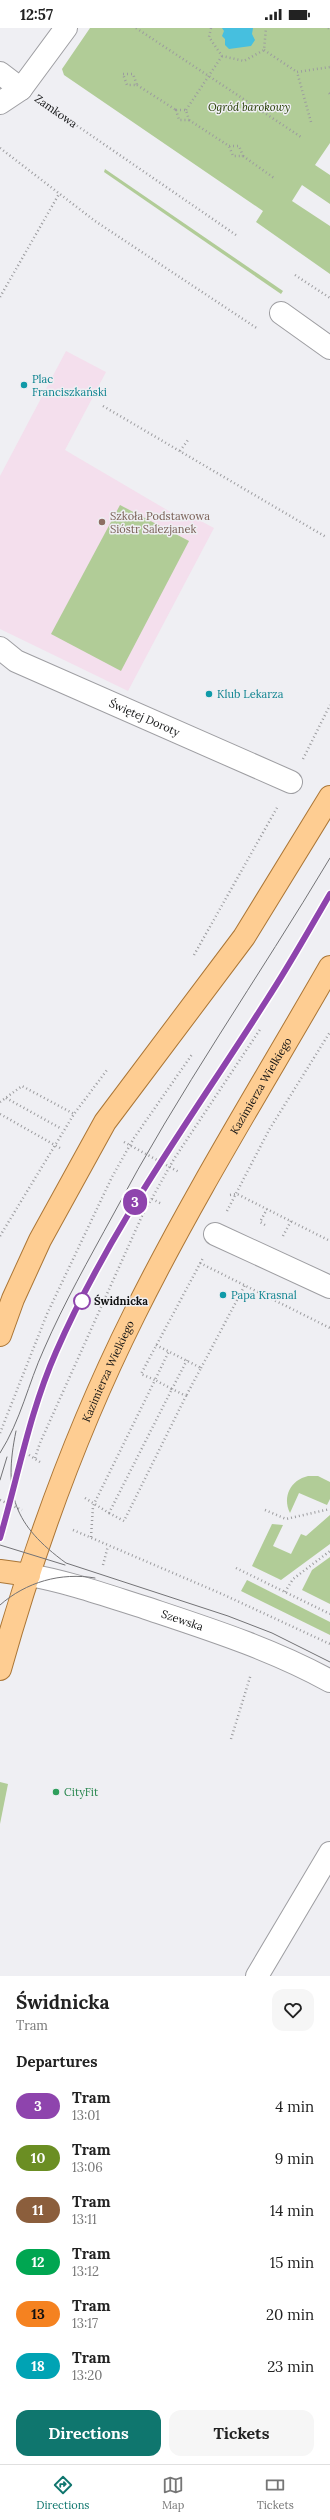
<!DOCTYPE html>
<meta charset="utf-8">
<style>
:root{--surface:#fff;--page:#f6f6f6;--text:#222;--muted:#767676;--line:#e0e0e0;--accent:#0f766e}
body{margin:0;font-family:Lora,serif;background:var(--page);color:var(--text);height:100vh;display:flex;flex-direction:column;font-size:15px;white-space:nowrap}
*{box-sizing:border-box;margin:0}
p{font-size:13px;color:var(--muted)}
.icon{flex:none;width:22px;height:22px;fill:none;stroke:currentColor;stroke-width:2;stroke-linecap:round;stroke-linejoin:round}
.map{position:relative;height:1948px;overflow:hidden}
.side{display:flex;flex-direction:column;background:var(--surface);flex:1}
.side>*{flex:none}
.badge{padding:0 8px;border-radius:13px;font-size:14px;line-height:26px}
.map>.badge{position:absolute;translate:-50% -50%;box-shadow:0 0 0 2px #fff}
h2{padding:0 16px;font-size:15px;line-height:36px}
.round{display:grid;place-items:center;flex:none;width:42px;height:42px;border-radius:12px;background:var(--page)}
.headline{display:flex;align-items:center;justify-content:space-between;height:68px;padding:0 16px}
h1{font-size:19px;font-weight:700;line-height:30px}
.action{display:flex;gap:8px;margin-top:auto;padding:8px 16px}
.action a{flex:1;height:46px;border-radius:12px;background:var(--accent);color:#fff;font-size:16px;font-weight:700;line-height:46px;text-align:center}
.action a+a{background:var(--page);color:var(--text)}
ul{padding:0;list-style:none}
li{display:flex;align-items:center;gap:12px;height:52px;padding:0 16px}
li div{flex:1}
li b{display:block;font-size:15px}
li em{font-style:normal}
li .badge{min-width:44px;font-weight:700;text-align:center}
.status{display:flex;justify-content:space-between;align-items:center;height:28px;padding:0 20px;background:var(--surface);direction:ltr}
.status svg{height:11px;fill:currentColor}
.menu{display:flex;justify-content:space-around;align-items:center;height:56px;border-top:1px solid var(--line);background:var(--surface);font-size:11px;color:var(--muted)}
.menu a{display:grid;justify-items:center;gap:2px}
.menu .selected{color:var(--accent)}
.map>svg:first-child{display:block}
</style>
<div class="status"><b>12:57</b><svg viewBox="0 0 49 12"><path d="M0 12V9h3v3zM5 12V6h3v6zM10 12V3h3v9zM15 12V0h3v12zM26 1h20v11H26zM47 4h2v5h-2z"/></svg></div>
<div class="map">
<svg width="330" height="1948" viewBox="0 0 330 1948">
<rect width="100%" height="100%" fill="#efeff3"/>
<path fill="#f4dfed" d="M66,323L106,344L65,422L179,489L182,483L214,500L128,663L0,601V448Z"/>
<g fill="#b1cc97">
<path d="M90,0H330V115L315,137L330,147V176L302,157L292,173L330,198V246L256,194L263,183L64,47L62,41Z"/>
<path d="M105,141L283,263L281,266L104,144Z"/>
<path d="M120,477L189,513L121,643L51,606Z"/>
<path d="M308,1448H318L330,1454V1471L327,1477L299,1465L290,1485C282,1468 291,1452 308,1448Z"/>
<path d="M330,1487V1516L281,1552L252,1538L272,1496L283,1497L273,1518L291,1526L301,1506L306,1508Z"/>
<path d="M330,1529V1576L302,1562L312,1542Z"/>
<path d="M247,1552L330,1594V1607L241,1563Z"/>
<path d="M0,1754L8,1756L0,1796Z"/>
</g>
<path fill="#46bfdf" d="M222,0H253L252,6L255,12L251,18L229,21L225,17V11L222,8L224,3Z"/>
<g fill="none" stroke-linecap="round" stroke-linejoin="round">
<defs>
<g id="minor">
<path d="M0,45L21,61"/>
<path d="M0,75L21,61L66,0"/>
<path d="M281,285L330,320"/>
<path id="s1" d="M0,620L16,633L291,754"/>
<path d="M215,1206L330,1259"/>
<path id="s2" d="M29,1547C69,1554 108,1568 146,1580C209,1601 272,1621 330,1653"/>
<path d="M257,1948L330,1825"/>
</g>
<g id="major">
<path d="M0,1307L13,1271L40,1212L105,1094L244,909L330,769"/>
<path d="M0,1543L29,1547"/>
<path id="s3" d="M0,1641C34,1520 78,1399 134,1287C193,1168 264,1054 330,939"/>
</g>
</defs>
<use href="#minor" stroke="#9e9ea2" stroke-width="24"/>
<use href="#major" stroke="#ab7636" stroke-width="24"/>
<g stroke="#9c9c9f" stroke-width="2.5" stroke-dasharray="1 3" stroke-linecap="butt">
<path d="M136,0L301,109"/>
<path d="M211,0L209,9L222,28L244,33L264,22L266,0"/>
<path d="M328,0L330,1"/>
<path d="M264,22L297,44"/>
<path d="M123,46H133L137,57H127Z"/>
<path d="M137,57L176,82"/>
<path d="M329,65L330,66"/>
<path d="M44,75L236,207"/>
<path d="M176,82H186L189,92H179Z"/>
<path d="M186,82L222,28"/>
<path d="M189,92L229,118"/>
<path d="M311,94L297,44L330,39"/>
<path d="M229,118H239L243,128H233Z"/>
<path d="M0,120L95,193L258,301"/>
<path d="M243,128L274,150"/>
<path d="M295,247L330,270"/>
<path d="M0,269L59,166"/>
<path d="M103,378L326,509"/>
<path d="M180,423L188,412"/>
<path d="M303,731L330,677"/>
<path d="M194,927L278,778"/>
<path d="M6,1070L60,1100"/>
<path d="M0,1074L22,1058L74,1086"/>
<path d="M0,1086L60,1120"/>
<path d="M124,1114L179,1144"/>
<path d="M230,1167L237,1166L330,1213"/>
<path d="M152,1171L162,1176"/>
<path d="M227,1183L269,1102L330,1004"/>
<path d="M265,1197L260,1194L267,1181"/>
<path d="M0,1208L74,1086L107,1042"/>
<path d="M283,1208L291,1193"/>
<path d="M200,1235L330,1300"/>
<path d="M156,1317L201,1340L186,1368"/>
<path d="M201,1340L245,1257"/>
<path d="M0,1405L47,1286L112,1149L134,1110L193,1025"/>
<path d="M29,1427L40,1434"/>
<path d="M35,1430L40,1415L142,1188L174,1131L261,1000"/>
<path d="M85,1470L109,1485L172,1361L155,1352L169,1323"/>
<path d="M0,1472L22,1482"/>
<path d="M265,1482L286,1491L330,1481"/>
<path d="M109,1485L124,1493L186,1368L172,1361L187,1332"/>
<path d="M73,1502L222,1566L330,1616"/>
<path d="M91,1509L93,1478L155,1352L141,1346L203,1230"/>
<path d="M103,1537L108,1518"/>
<path d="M236,1540L330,1586"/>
<path d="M285,1564L293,1551L330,1523"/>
<path d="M231,1711L251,1646"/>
</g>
<use href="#minor" stroke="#fff" stroke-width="22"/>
<use href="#major" stroke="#fecd92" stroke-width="22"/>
<g stroke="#737376" stroke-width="1">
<path d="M16,1403C3,1466 14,1497 66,1535L228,1588L272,1605L330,1634"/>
<path d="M0,1425C21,1392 28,1356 44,1321C64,1275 89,1231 113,1187C178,1064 259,949 330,830"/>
<path d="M0,1452L7,1429"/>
<path d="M0,1510C17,1448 30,1383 56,1324C111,1198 192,1088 266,973C289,938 309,902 330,866"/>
<path d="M0,1517L65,1537"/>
<path d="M0,1577C26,1554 61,1544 95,1550"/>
</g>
</g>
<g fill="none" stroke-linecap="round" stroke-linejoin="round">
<defs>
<path id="line" d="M0,1510C18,1448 30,1383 56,1324C111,1198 193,1088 266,973C289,938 309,902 330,866"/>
</defs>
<use href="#line" stroke="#fff" stroke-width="9"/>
<use href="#line" stroke="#8e44ad" stroke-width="6"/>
</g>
<g fill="#0f9aa8" stroke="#efeff3" stroke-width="1.5">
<circle cx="24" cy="357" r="4"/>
<circle cx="209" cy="666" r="4"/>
<circle cx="223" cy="1267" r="4"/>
</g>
<circle fill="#8d6e63" stroke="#efeff3" stroke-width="1.5" cx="102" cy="494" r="4"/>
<circle fill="#fff" stroke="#8e44ad" stroke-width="2" cx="82" cy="1273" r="8"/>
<circle fill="#2e9e5b" stroke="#efeff3" stroke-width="1.5" cx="56" cy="1764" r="4"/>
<g text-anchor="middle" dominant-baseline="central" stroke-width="3" stroke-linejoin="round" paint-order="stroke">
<g font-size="11" font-style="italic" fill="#233a00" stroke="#efeff3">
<text x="249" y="79">Ogród barokowy</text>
</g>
<g font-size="11" fill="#101112" stroke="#efeff3">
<text transform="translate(56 83) rotate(35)">Zamkowa</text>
<text stroke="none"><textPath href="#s1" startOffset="161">Świętej Doroty</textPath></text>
<text stroke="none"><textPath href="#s3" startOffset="641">Kazimierza Wielkiego</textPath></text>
<text stroke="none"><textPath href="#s3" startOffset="317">Kazimierza Wielkiego</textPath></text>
<text stroke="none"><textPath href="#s2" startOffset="160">Szewska</textPath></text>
</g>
<g font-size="11" fill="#0d838f" stroke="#efeff3" text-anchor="start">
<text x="32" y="351">Plac<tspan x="32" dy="13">Franciszkański</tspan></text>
<text x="217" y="666">Klub Lekarza</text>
<text x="231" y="1267">Papa Krasnal</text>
</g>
<g font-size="11" fill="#785e54" stroke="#efeff3" text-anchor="start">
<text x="110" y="488">Szkoła Podstawowa<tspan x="110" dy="13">Sióstr Salezjanek</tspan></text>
</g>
<g font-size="11" font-weight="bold" fill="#101112" stroke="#efeff3" text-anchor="start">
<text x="94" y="1273">Świdnicka</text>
</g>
<g font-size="11" fill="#27864d" stroke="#efeff3" text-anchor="start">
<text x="64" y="1764">CityFit</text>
</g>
</g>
</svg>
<b class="badge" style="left:135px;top:1174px;background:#8e44ad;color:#fff">3</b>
</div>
<section class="side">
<div class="headline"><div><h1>Świdnicka</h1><p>Tram</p></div><a class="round"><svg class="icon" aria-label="heart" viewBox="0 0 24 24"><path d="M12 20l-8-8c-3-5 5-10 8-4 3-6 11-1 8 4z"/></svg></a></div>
<h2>Departures</h2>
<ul>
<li><span class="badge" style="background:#8e44ad;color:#fff">3</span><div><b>Tram</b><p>13:01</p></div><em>4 min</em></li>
<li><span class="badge" style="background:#6b8e23;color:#fff">10</span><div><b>Tram</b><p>13:06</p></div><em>9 min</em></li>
<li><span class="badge" style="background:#8b5e3c;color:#fff">11</span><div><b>Tram</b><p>13:11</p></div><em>14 min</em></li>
<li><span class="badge" style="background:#00a651;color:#fff">12</span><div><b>Tram</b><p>13:12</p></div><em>15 min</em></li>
<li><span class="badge" style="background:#f58220;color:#111">13</span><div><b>Tram</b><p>13:17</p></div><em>20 min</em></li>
<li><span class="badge" style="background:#00a3b4;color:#fff">18</span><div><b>Tram</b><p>13:20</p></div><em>23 min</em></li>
</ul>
<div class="action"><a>Directions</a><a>Tickets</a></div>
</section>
<nav class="menu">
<a class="selected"><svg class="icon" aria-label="directions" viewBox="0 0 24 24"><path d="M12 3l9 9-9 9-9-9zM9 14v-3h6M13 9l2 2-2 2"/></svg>Directions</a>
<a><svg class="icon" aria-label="map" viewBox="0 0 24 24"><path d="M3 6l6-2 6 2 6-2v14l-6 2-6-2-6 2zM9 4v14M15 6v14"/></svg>Map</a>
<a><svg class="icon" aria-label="tickets" viewBox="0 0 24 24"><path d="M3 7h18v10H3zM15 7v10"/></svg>Tickets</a>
</nav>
